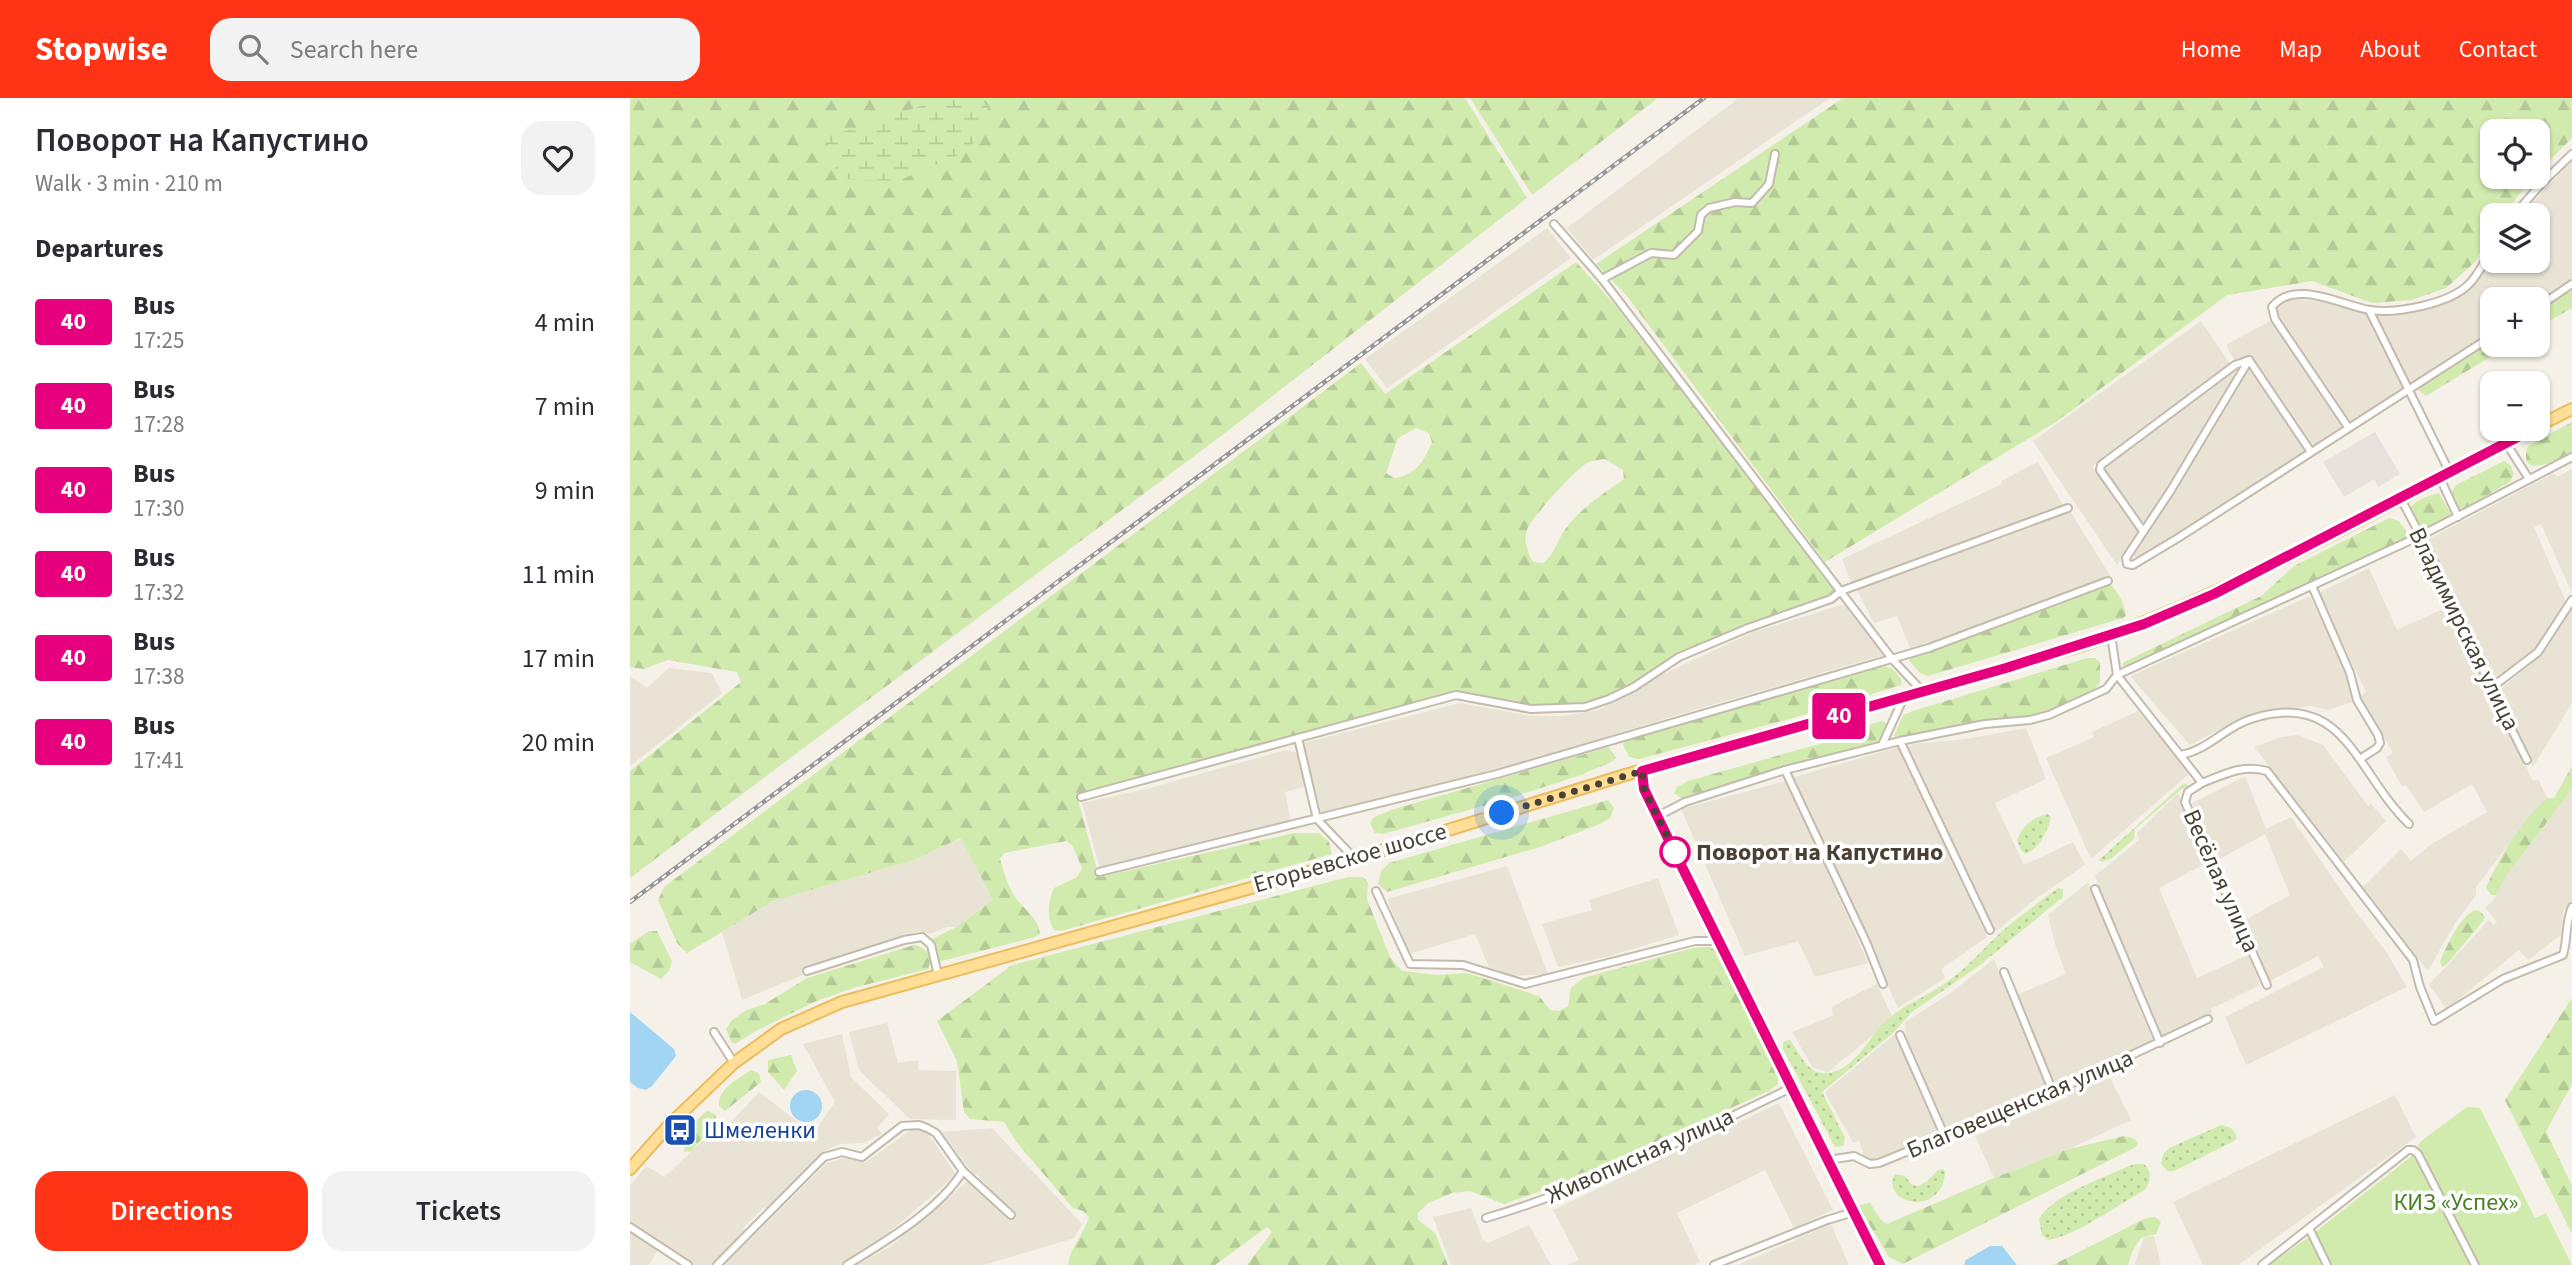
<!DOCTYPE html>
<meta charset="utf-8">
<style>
:root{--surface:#fff;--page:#f2f2f3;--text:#2b2b33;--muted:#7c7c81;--accent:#ff3315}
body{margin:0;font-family:"Source Sans 3",sans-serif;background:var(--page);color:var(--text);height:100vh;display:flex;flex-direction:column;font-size:26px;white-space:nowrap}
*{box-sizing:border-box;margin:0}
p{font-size:23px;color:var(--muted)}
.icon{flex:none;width:38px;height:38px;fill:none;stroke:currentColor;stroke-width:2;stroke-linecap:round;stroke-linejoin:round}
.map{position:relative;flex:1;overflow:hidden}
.details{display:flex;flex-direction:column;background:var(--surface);width:630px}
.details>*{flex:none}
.badge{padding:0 14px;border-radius:5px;font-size:24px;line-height:46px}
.controls{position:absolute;left:1850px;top:21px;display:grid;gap:14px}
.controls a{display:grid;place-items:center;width:70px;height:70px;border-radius:14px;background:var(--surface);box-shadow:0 2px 5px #0004;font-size:35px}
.you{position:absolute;width:35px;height:35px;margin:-18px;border:5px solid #fff;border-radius:50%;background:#1a73e8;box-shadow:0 0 0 10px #1a73e833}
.map>.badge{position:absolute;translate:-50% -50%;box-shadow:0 0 0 4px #fff}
h2{padding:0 35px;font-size:26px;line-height:63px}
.round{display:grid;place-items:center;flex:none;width:74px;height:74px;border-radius:21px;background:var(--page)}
.summary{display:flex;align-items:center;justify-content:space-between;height:119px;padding:0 35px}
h1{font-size:33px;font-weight:600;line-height:52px}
.primary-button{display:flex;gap:14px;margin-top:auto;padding:14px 35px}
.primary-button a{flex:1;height:80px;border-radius:21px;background:var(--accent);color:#fff;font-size:28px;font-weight:600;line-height:80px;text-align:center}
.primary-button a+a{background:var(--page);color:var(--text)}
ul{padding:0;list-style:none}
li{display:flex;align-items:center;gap:21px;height:84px;padding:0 35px}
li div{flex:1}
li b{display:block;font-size:26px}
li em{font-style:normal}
li .badge{min-width:77px;font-weight:700;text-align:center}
header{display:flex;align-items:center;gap:42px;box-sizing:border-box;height:98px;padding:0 35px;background:var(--accent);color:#fff}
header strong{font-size:33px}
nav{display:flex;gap:38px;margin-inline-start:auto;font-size:24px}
.search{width:490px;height:63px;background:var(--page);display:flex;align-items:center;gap:18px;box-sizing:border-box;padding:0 24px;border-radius:21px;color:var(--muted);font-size:26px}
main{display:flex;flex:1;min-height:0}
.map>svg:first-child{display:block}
</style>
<header>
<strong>Stopwise</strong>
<div class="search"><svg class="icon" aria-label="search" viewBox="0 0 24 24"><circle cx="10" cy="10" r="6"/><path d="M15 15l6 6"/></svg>Search here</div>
<nav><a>Home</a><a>Map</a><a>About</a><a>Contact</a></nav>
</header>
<main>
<section class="details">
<div class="summary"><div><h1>Поворот на Капустино</h1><p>Walk · 3 min · 210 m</p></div><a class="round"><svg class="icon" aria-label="heart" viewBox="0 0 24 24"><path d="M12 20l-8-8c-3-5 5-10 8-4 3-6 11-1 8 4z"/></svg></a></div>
<h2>Departures</h2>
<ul>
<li><span class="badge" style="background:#e6007e;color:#fff">40</span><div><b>Bus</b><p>17:25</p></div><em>4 min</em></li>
<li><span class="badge" style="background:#e6007e;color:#fff">40</span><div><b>Bus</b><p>17:28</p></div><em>7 min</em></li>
<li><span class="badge" style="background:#e6007e;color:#fff">40</span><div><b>Bus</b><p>17:30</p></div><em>9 min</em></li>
<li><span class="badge" style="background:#e6007e;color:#fff">40</span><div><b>Bus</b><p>17:32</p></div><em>11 min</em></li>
<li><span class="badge" style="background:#e6007e;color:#fff">40</span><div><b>Bus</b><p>17:38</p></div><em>17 min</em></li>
<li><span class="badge" style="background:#e6007e;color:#fff">40</span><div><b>Bus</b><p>17:41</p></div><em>20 min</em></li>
</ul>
<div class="primary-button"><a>Directions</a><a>Tickets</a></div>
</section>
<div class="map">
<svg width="1942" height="1167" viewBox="0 0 1942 1167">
<defs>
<pattern id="grass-dots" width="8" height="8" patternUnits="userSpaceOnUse" patternTransform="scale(1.75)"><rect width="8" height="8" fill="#d1ebaf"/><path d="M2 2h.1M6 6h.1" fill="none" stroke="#b5cb97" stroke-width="1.8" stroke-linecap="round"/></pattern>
<pattern id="forest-firs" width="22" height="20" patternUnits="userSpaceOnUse" patternTransform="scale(1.75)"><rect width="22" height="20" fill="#d1ebaf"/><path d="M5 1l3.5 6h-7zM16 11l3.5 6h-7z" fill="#b5cb97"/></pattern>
<pattern id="wetland-marsh" width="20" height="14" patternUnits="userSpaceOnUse" patternTransform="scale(1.75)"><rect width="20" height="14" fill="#d1ebaf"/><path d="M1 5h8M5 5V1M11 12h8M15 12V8" fill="none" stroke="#b5cb97"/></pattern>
</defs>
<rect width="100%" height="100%" fill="#f5f1e8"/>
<g fill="#e9e3d6">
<path d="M1109,0H1200L963,162L937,130Z"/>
<path d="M1942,63V181L1908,203V201H1862V232L1779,286L1746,218L1790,213L1812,204L1839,190L1862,162L1908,163V117H1890Z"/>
<path d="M917,130L941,160L757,290L735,261Z"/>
<path d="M1667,201L1707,206L1735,215L1774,290L1720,323L1645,211L1648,206L1656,202Z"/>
<path d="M1642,222L1713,327L1686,346L1679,345L1619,258L1604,262L1596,247Z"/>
<path d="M1571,223L1600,266L1462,368L1507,429L1508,434L1487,467L1403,343Z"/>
<path d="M1620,269L1676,352L1508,460L1503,458V454L1564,362Z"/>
<path d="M1603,272L1607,276L1517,423H1510L1473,371L1474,368Z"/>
<path d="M1408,364L1433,407L1222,486L1212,461L1372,386L1371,383Z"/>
<path d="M1942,371V491L1941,493L1911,426L1904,429L1936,504L1907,549L1862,587L1795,443L1924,375L1927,379Z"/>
<path d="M1440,413L1481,479L1281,552L1267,518L1244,525L1226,490Z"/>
<path d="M1739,470L1767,532L1817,509L1903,683L1908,681L1917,700L1907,710L1846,789V797L1826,824L1798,873L1733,789L1771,751L1781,763L1803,745L1857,714L1842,686L1794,714L1776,687L1772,689L1756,659L1763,655L1730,598L1736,594L1688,495Z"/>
<path d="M1680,498L1717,577L1722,604L1698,612L1681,608L1622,615L1560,647L1500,578Z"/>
<path d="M1211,507L1215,508L1254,557L1044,618L880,669L691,714L673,645L830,605L900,618H933L969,612L1029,578L1121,535Z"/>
<path d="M1942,511V605L1903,669L1867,594L1912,556Z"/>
<path d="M39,570L82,575L92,595L0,668V578L17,590Z"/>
<path d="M1508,613L1560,675L1461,761L1416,660L1464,639L1462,634Z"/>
<path d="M1396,630L1416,681L1365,705L1394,767L1443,744L1455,767L1408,799L1365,834L1278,651L1282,646L1335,641Z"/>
<path d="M1667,637L1693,647L1738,708L1741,706L1756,723L1714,764L1624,649L1651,639Z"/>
<path d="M1269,649L1357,839L1311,871L1315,880L1268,910L1164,679Z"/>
<path d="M655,652L665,654L670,662L678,688L655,694L661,725L470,771L452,705L516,691Z"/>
<path d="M1615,678L1636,731L1661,719L1726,814L1755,852L1777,889L1616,967L1595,919L1694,869L1688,858L1640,883L1613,823L1660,797L1635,736L1586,763L1562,705Z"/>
<path d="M1156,683L1225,835L1238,865L1185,879L1168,843L1115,858L1051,711Z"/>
<path d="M1942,691V802L1933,814L1931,837L1898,862L1889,852L1817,911L1799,887L1859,822L1864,827L1867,824L1855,810L1863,802L1877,777Z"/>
<path d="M1548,695L1578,764L1529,790L1567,880L1618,857L1630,887L1581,911L1582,914L1531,939L1465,778L1509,742L1507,735Z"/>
<path d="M332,740L363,802L326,829H317L300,836L288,833L172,871L173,877L112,902L92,834L143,803L284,762Z"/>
<path d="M877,768L918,876L883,878L859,869L845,836L779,856L757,801Z"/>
<path d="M1028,780L1049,837L976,859L928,869L912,826L962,812L959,802Z"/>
<path d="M1458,784L1523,943L1425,988L1387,897L1436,876L1425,846L1418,817Z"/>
<path d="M1364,861L1418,991L1316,1033L1276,941L1275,924L1319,896Z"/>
<path d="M1247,886L1263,921L1198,974L1183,970L1162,934L1204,917L1201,909Z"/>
<path d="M257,925L268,965L288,962L289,972L326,973V1022L280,1021L229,972L219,934Z"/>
<path d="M212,936L221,979L259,1016L247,1030L252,1036L233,1045L210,1046L200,1050L138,1111L134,1109L113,1130L115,1132L82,1167H62L0,1124V1087L16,1068L35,1079L79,1036L86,1040L129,994L178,1032L187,1030L205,1004L173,946Z"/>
<path d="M1265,936L1309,1036L1243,1063L1235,1061L1229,1043L1223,1045L1195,994Z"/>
<path d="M1477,974L1501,1022L1439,1051L1364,1080L1345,1038L1438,999L1436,993Z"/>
<path d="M1765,997L1786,1039L1608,1167H1573L1543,1104Z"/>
<path d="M1149,1005L1203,1112L1164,1130L1135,1072L1047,1115L1070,1164L1064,1167H938L949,1162L923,1112Z"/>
<path d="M362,1030L452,1126L444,1140L354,1167H227L261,1148L340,1081L382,1123L387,1119L346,1076H343L312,1034Z"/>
<path d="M282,1031L292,1032L298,1035L326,1077L248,1144L212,1167H94L197,1065L215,1060L236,1064Z"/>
<path d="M841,1110L853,1142L858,1145L899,1127L921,1167H821L803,1119Z"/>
<path d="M1201,1126L1219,1167H1107L1138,1154Z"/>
<path d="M0,1132L28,1151L19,1167H0Z"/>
<path d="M1524,1138L1531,1167H1504L1514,1140Z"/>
</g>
<path fill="#e7e2dd" d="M1745,334L1770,376L1748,389L1744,381L1714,399L1693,364Z"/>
<g fill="url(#grass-dots)">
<path d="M1554,685L1558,687L1556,690H1553L1505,731L1504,741L1482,760L1472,764L1469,762Z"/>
<path d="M1417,716L1421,719C1418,732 1409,752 1395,756L1391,752L1387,742C1392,728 1402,720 1417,716Z"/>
<path d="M1428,790L1433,791V799L1350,867L1282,914L1263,935L1192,994L1215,1040L1213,1048L1205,1049L1152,949L1154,943L1160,942C1168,953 1177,974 1192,975C1221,977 1236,944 1252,927C1271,907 1292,901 1314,886C1338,870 1356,847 1377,829C1394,815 1411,803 1428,790Z"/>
<path d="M1591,1027C1600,1029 1604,1030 1607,1040L1604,1043L1544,1073H1537L1531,1065L1534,1055L1539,1050Z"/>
<path d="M1504,1066H1514C1522,1074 1521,1081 1516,1091L1455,1128L1436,1137L1419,1142L1412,1137L1409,1121C1423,1096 1478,1078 1504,1066Z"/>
<path d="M1313,1071L1315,1074C1312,1121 1249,1105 1265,1076L1275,1078L1282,1087L1288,1088L1296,1084L1308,1072Z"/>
</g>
<g fill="url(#forest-firs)" fill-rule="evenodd">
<path d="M0,0H835L897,100L599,332L0,780V673L111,584L107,574L38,562L14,571L0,569Z"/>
<path d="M840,0H1028L902,97Z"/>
<path d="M1213,0H1942V40L1908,74V33H1862V79H1903L1873,117H1862V131L1845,164L1816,190L1782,202L1742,205L1682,183L1597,197L1426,324L1195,464L997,198L966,166Z"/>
<path d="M946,164L985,207L1205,489L1203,495L1191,502L1048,557L1004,587L974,600L952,607L901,609L826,594L447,698L469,779L664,735H689L699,744L702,756L431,833L424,832C416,818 418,804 424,790L447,779L452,770L442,747L436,743L374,755L370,761C375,776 378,791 388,803C397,814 408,820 410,836L405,839L308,864L302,841L326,829L363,802L331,740L284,762L143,803L57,855L47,845L28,802L34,789L731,265L755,296ZM786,330L799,335L802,344C794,363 785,378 764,380L756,375L768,340ZM975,361L993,372L994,381C973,396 949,411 934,433C926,445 925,456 913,465L903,464C898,454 893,443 897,432C901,420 947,369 959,364C964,362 970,362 975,361Z"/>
<path d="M1942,190V210L1908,230V212Z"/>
<path d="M1862,241V247H1880L1796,298L1786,290Z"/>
<path d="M1942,324V356C1928,362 1886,383 1898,348Z"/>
<path d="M1874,363L1881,368L1884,376L1880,384L1831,412L1828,410L1822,393L1826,387Z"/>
<path d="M1809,395L1820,414V420L1797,431H1789L1778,413C1784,402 1797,398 1809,395Z"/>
<path d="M1759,420L1769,423L1778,436L1775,443L1501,570H1495L1492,567L1494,564L1631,498L1664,468Z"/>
<path d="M1480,486C1488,493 1495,507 1496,518L1493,520L1298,578L1290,575L1279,562L1283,558L1445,501L1472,487Z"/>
<path d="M1457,560H1465L1470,564V584L1465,591L1426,610L1401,619L1357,622L1274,640H1267L1264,638L1273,617L1283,613Z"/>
<path d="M1251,568C1262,568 1266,574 1272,583L1271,587L1163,620L1009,661L999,659L993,647L996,642Z"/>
<path d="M1253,623L1257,626L1252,640L1246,646L1148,670L1052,701L1044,695L1047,689L1058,683L1203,642C1228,642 1231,626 1253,623Z"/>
<path d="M979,649L986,660C977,669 964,669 954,676L871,703L753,736L745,735L740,725L744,719L761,712Z"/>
<path d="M1942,668V691L1877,777L1866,797H1861L1856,789C1871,756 1891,724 1917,700H1924Z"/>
<path d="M978,702L984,710L980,720L970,726L910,749L757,794L748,786L751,773L759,765Z"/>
<path d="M718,779H733L738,784L737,801L760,859L772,873L807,877L837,875L909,898L920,912L929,913L938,908L941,890L953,880L1063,850L1080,849L1091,856L1149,976L1148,986L1139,993L933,1085L874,1106L840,1093L822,1095L798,1105L788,1115V1122L805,1135L818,1167H617L642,1134L637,1129L585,1167H438C440,1149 454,1136 459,1119L453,1113L443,1110L387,1045L374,1024L340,1021L334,1014L327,963L307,923L382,867Z"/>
<path d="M1845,812L1850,813L1855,819L1853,823L1818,865L1813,869L1811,867L1810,863C1818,846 1828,821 1845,812Z"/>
<path d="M19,833H27L42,863L39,873L31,881L0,864V846Z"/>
<path d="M284,847C297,850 303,857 298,871L223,890L184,904L126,933L105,946L101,944L96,931L101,923L116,912L135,906L177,880Z"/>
<path d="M1942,900V986L1916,1033L1942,1088V1136L1875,1002Z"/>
<path d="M161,957L167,973L154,992L138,974V962Z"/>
<path d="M121,972L129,975L131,984L95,1013L89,1008C88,990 108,981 121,972Z"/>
<path d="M77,1013L85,1016L87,1024L61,1053L54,1054C55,1037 64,1023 77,1013Z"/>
<path d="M1494,1038L1505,1041L1508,1045L1506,1049L1273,1166L1259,1159L1231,1113L1230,1107L1240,1105L1251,1122L1257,1126L1364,1080L1439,1051Z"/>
<path d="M1525,1119L1531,1124L1526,1136L1511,1140L1502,1154L1498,1167H1423L1516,1120Z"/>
</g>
<path fill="url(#wetland-marsh)" d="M325,0H351L358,10L349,40L331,56L268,83L209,81L195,40L294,7Z"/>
<path fill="#d1ebaf" d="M1837,1009L1850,1010L1905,1120L1916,1115L1942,1167H1639L1679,1139L1783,1057L1791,1043Z"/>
<g fill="#a2d4f4">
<path d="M0,914L44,951L46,958L22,988L16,992L8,990L0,984Z"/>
<circle cx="176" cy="1008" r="16"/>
<path d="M1360,1148H1372L1387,1167H1334L1336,1162Z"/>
</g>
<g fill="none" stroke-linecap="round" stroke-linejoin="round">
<defs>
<g id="street">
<path d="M1884,117L1911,86L1942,56"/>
<path d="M924,126L972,181L1263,562L1293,594"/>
<path d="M972,181L1021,155L1044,157L1068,133L1071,117L1079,110L1105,104L1122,105L1139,86L1145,56"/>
<path d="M1908,209L1942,186"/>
<path d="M1739,212L1820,375"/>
<path d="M1619,262L1541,392L1496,460L1497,466L1503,467L1548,440L1862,238"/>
<path d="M1718,329L1645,221L1642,209C1664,180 1713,208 1740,212C1766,216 1818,206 1838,187C1848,178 1855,162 1862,151"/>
<path d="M1876,345L1899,381"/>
<path d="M1810,380L1828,419"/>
<path d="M1771,401L1803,461L1861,590L1897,662"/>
<path d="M1513,433L1470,372L1471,367L1605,267L1619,262L1681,354"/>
<path d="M1682,488L1720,575L1727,602L1748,637L1750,645L1747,650L1730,661"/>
<path d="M1481,537L1487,577L1572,685C1595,676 1613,666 1637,673L1783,862L1790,889L1804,923L1873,881L1933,857C1938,840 1935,825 1942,809"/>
<path d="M1861,590L1908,554L1942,502"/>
<path d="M668,640L687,721L725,761"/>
<path d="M1270,643L1360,832"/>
<path d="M1252,647L1274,599"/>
<path d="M1550,657C1577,653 1595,629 1621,621C1715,590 1726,675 1779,726"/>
<path d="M1155,672L1237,846L1253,886"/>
<path d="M1572,685L1558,694L1555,704L1637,887"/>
<path d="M451,699L826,597L901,611L955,609L979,601L1004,589L1049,559L1118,530L1201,501L1211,493L1438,410"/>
<path d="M1028,718L1055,704L1155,672L1270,643L1355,626L1400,622L1419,617L1476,591L1487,577L1790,438L1942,359"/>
<path d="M469,774L867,676L1299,550L1478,483"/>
<path d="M1465,791L1530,945"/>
<path d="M746,793L780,866L833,867L895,886L1065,843H1090"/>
<path d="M177,873L274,842L292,839L301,847L308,877"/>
<path d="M1374,874L1423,994"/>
<path d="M84,934L104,965"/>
<path d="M1270,937L1315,1039"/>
<path d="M1198,1062L1224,1058L1240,1066L1249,1065L1423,994L1578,921"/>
<path d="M856,1120C963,1089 1061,1037 1161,990"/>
<path d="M0,1129L58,1167"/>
<path d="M1679,1130L1697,1167"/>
<path d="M87,1167L194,1059L212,1054L232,1059L272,1028L289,1027L297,1030L306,1035L333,1073L381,1117"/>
<path d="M217,1167C256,1143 309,1112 333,1073"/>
<path d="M1084,1167L1197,1122L1224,1114"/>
<path d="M1632,1167L1778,1052H1783L1788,1056L1845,1167"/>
</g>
<path id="secondary" d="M1012,673L1014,691L1051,767L1250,1167"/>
<g id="primary">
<path d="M1908,328L1942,311"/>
<path d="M0,1071L40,1026L104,965L151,931L212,904L725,761L995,677L1454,547C1612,491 1755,408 1903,331"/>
</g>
</defs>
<use href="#street" stroke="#c4bbad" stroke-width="10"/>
<use href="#secondary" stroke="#dac698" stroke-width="12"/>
<use href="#primary" stroke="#eabd61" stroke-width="14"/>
<use href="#street" stroke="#fff" stroke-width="6"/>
<use href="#secondary" stroke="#fff0c8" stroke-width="9"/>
<use href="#primary" stroke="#ffdf97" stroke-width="10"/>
<defs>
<path id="rail" d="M0,804L1074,0"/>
</defs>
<use href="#rail" stroke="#979797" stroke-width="4.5"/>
<use href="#rail" stroke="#fff" stroke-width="2" stroke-dasharray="5" stroke-linecap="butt"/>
</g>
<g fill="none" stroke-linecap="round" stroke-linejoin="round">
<defs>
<path id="line" d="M1250,1167L1051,767L1014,691L1012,673L1376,570L1514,526L1584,496L1903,331"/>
</defs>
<use href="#line" stroke="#fff" stroke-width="16"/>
<use href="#line" stroke="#e6007e" stroke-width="10"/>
<path stroke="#494136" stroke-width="7" stroke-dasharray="0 12.6" d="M872,715L1012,673L1014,691L1045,754"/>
</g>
<defs>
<symbol id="bus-square" viewBox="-11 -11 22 22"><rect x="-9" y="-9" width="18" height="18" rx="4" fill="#1a4fb4" stroke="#fff"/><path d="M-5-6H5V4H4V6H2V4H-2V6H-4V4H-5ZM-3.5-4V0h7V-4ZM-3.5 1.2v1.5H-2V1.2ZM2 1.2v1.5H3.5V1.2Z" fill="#fff"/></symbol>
</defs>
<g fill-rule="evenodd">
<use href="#bus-square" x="31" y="1013" width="38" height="38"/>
</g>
<circle fill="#fff" stroke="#e6007e" stroke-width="3.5" cx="1045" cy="754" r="14"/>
<g text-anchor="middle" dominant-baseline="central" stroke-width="7" stroke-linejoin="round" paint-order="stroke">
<g font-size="24" fill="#494136" stroke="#fff">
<text transform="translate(1834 531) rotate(64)">Владимирская улица</text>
<text transform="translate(720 760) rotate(-16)">Егорьевское шоссе</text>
<text transform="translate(1591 783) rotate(66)">Весёлая улица</text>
<text transform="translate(1390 1006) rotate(-23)">Благовещенская улица</text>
<text transform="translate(1010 1058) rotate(-24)">Живописная улица</text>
</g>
<g font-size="24" font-weight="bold" fill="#494136" stroke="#fff" text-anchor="start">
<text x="1066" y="754">Поворот на Капустино</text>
</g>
<g font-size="24" fill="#164399" stroke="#fff" text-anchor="start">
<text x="74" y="1032">Шмеленки</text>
</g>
<g font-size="24" fill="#497e26" stroke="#fff">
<text x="1826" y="1104">КИЗ «Успех»</text>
</g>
</g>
</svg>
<div class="controls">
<a><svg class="icon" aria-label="locate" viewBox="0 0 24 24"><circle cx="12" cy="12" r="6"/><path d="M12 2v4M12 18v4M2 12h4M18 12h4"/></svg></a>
<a><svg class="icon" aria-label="layers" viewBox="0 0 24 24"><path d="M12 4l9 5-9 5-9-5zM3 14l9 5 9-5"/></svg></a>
<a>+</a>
<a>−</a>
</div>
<div class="you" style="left:872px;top:715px"></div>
<b class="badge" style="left:1209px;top:618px;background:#e6007e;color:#fff">40</b>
</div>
</main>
